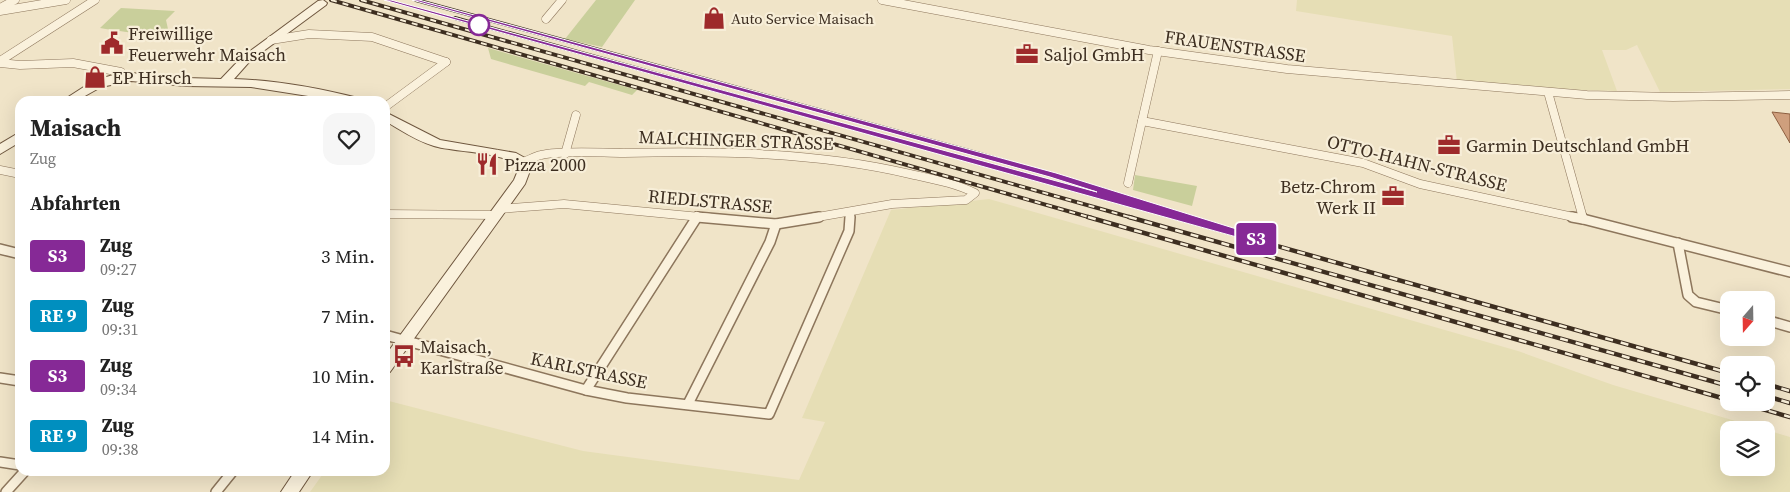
<!DOCTYPE html>
<html lang="de">
<meta charset="utf-8">
<style>
:root{--surface:#fff;--page:#f6f6f6;--text:#222;--muted:#767676}
body{margin:0;font-family:"Source Serif 4",serif;background:var(--page);color:var(--text);height:100vh;display:flex;flex-direction:column;font-size:19px;white-space:nowrap}
*{box-sizing:border-box;margin:0}
p{font-size:16px;color:var(--muted)}
.icon{flex:none;width:28px;height:28px;fill:none;stroke:currentColor;stroke-width:2;stroke-linecap:round;stroke-linejoin:round}
.map{position:relative;flex:1;overflow:hidden}
.side{position:absolute;left:15px;top:96px;width:375px;height:380px;display:flex;flex-direction:column;background:var(--surface);border-radius:15px;box-shadow:0 5px 20px #0002}
.side>*{flex:none}
.badge{padding:0 10px;border-radius:4px;font-size:18px;line-height:32px}
.needle{width:32px;rotate:200deg}
.controls{position:absolute;left:1720px;top:291px;display:grid;gap:10px}
.controls a{display:grid;place-items:center;width:55px;height:55px;border-radius:10px;background:var(--surface);box-shadow:0 5px 20px #0002;font-size:25px}
.map>.badge{position:absolute;translate:-50% -50%;box-shadow:0 0 0 2px #fff}
h2{padding:0 15px;font-size:19px;line-height:45px}
.round{display:grid;place-items:center;flex:none;width:52px;height:52px;border-radius:15px;background:var(--page)}
.overview{display:flex;align-items:center;justify-content:space-between;height:85px;padding:0 15px}
h1{font-size:24px;font-weight:700;line-height:38px}
ul{padding:0;list-style:none}
li{display:flex;align-items:center;gap:15px;height:60px;padding:0 15px}
li div{flex:1}
li b{display:block;font-size:19px}
li em{font-style:normal}
li .badge{min-width:55px;font-weight:700;text-align:center}
.map>svg:first-child{display:block}
</style>
<div class="map">
<svg width="1790" height="492" viewBox="0 0 1790 492">
<rect width="100%" height="100%" fill="#f0e4c8"/>
<g fill="#e6deb5">
<path d="M1297,0H1790V89L1660,92L1637,45L1626,50H1602L1617,91L1545,89L1457,82L1452,36L1296,11Z"/>
<path d="M989,199L1518,351L1613,385L1766,430H1729V468H1766V430L1790,437V492H310L325,471H385V400L583,451L799,480L825,422L802,418L891,210Z"/>
</g>
<g fill="#c9cf9b">
<path d="M596,0H635L602,47L565,39Z"/>
<path d="M121,8L175,11L166,20L168,29C142,36 126,32 100,28Z"/>
<path d="M488,48L637,90L632,95L589,82L585,86L491,59Z"/>
<path d="M1135,175L1197,186L1192,206L1133,190Z"/>
</g>
<path fill="#cf9f7d" stroke="#8d5f41" d="M1772,112L1790,114V143Z"/>
<g fill="none" stroke-linecap="round" stroke-linejoin="round">
<defs>
<g id="street-far1">
<path d="M882,0L1149,50L1287,69L1587,95L1673,97L1790,95"/>
<path d="M0,8L15,0"/>
<path d="M0,11L66,0"/>
<path d="M546,19L562,0"/>
<path d="M271,40L309,34L372,37L446,62"/>
<path d="M1158,51L1142,121L1363,163L1420,184L1578,218"/>
<path d="M0,61L95,0"/>
<path d="M0,63L20,65L73,63L121,72L122,77"/>
<path d="M1548,92L1583,218"/>
<path d="M385,107L446,62"/>
<path d="M565,154L576,115"/>
<path d="M523,162C529,160 535,156 541,155C562,150 601,153 624,153C720,151 816,152 910,174C932,179 955,183 975,193L966,200L892,204L812,218"/>
<path d="M0,170L20,174"/>
<path d="M1128,183L1142,121"/>
<path d="M499,209L564,204L711,218"/>
<path d="M385,214L495,215"/>
<path d="M696,218L697,216"/>
<path d="M850,218V212"/>
</g>
<g id="street">
<path d="M697,217L776,224L819,217"/>
<path d="M1572,217L1583,219L1582,217"/>
<path d="M1583,219L1790,272"/>
<path d="M1678,243L1688,295L1696,302L1729,310"/>
<path d="M0,249L20,254"/>
<path d="M1766,320L1790,327"/>
<path d="M385,335L586,390L627,398L769,414L849,231L850,217"/>
<path d="M0,378L20,381"/>
<path d="M586,390L697,217"/>
<path d="M688,404L770,242L776,224"/>
<path d="M0,462L20,465"/>
<path d="M6,492L25,471"/>
<path d="M216,492L233,471"/>
</g>
<g id="secondary">
<path d="M323,0L327,3L326,5L250,61L234,79C275,80 318,88 358,98L360,101H340L251,87L186,86L131,81L101,87L76,101H62L93,81L113,75L131,73L186,78L221,79L242,57L318,1Z"/>
<path d="M385,112L440,140L516,153L525,158L531,168L525,184L390,372L385,374V356L514,180L519,168C511,152 452,152 434,146C416,141 401,130 385,121Z"/>
<path d="M20,132V142L0,154V144Z"/>
<path d="M295,471H313L299,492H281Z"/>
</g>
</defs>
<use href="#street-far1" stroke="#8d765c" stroke-width="9"/>
<use href="#street" stroke="#8d765c" stroke-width="12"/>
<use href="#secondary" stroke="#6f573f" stroke-width="2"/>
<use href="#street-far1" stroke="#faf1dc" stroke-width="8"/>
<use href="#street" stroke="#faf1dc" stroke-width="9"/>
<use href="#secondary" fill="#faf1dc" fill-rule="evenodd"/>
<defs>
<g id="rail-far1">
<path d="M331,0L1092,218"/>
<path d="M361,0L1133,218"/>
<path d="M416,0L980,154L1107,191"/>
<path d="M455,18L1178,218"/>
</g>
<g id="rail">
<path d="M1088,217L1729,400"/>
<path d="M1129,217L1729,386"/>
<path d="M1174,217L1729,373"/>
<path d="M1766,384L1790,391"/>
<path d="M1766,396L1790,403"/>
<path d="M1738,402L1790,417"/>
</g>
</defs>
<use href="#rail-far1" stroke="#3d2e20" stroke-width="4"/>
<use href="#rail" stroke="#3d2e20" stroke-width="4.5"/>
<use href="#rail-far1" stroke="#f7eed8" stroke-width="2" stroke-dasharray="6" stroke-linecap="butt"/>
<use href="#rail" stroke="#f7eed8" stroke-width="2.5" stroke-dasharray="8" stroke-linecap="butt"/>
</g>
<path fill="#862996" stroke="#fff" d="M384,0H391L1097,192L1050,177L412,0H419L1056,173L1272,240L1274,243L1269,246Z"/>
<defs>
<symbol id="shop-bare" viewBox="-9 -9 18 18"><path d="M-5-2.5h2.3a2.7 3.5 0 0 1 5.4 0H5L5.5 6h-11ZM-1.5-2.5h3a1.5 2.3 0 0 0-3 0Z" fill="#9e2a2b" stroke="#f7eed8" stroke-width="2.5" paint-order="stroke"/></symbol>
<symbol id="civic-bare" viewBox="-9 -9 18 18"><path d="M-.6-6.5H3V-4.5H.6V-3L4-1V1h2V6H-6V1h2V-1L-.6-3ZM-1.2 2.5V6h2.4V2.5Z" fill="#9e2a2b" stroke="#f7eed8" stroke-width="2.5" paint-order="stroke"/></symbol>
<symbol id="office-bare" viewBox="-9 -9 18 18"><path d="M-6-3h4V-5.5h4V-3h4V5H-6ZM-1-4.5V-3h2v-1.5ZM-6 0V1H6V0Z" fill="#9e2a2b" stroke="#f7eed8" stroke-width="2.5" paint-order="stroke"/></symbol>
<symbol id="restaurant-bare" viewBox="-9 -9 18 18"><path d="M-5-6h1v4h1v-4h1v4h1v-4h1v5L-1.5 .5V6h-2V.5L-5-1ZM5-6V6H3V1.5H1.5Q1.5-4 5-6Z" fill="#9e2a2b" stroke="#f7eed8" stroke-width="2.5" paint-order="stroke"/></symbol>
<symbol id="bus-bare" viewBox="-9 -9 18 18"><path d="M-5-6H5V4H4V6H2V4H-2V6H-4V4H-5ZM-3.5-4V0h7V-4ZM-3.5 1.2v1.5H-2V1.2ZM2 1.2v1.5H3.5V1.2Z" fill="#9e2a2b" stroke="#f7eed8" stroke-width="2.5" paint-order="stroke"/></symbol>
</defs>
<g fill-rule="evenodd">
<use href="#shop-bare" x="698" y="2" width="32" height="32"/>
<use href="#civic-bare" x="96" y="27" width="32" height="32"/>
<use href="#office-bare" x="1011" y="38" width="32" height="32"/>
<use href="#shop-bare" x="79" y="61" width="32" height="32"/>
<use href="#office-bare" x="1433" y="129" width="32" height="32"/>
<use href="#restaurant-bare" x="471" y="148" width="32" height="32"/>
<use href="#office-bare" x="1377" y="180" width="32" height="32"/>
<use href="#bus-bare" x="388" y="340" width="32" height="32"/>
</g>
<circle fill="#fff" stroke="#862996" stroke-width="2.5" cx="479" cy="25" r="10"/>
<g text-anchor="middle" dominant-baseline="central" stroke-width="4.5" stroke-linejoin="round" paint-order="stroke">
<g font-size="15" fill="#3d2e20" stroke="#f7eed8" text-anchor="start">
<text x="731" y="18">Auto Service Maisach</text>
</g>
<g font-size="18" fill="#3d2e20" stroke="#f7eed8" text-anchor="start">
<text x="128" y="33">Freiwillige<tspan x="128" dy="21">Feuerwehr Maisach</tspan></text>
<text x="1044" y="54">Saljol GmbH</text>
<text x="112" y="77">EP Hirsch</text>
<text x="1466" y="145">Garmin Deutschland GmbH</text>
<text x="504" y="164">Pizza 2000</text>
<text x="1376" y="186" text-anchor="end">Betz-Chrom<tspan x="1376" dy="21">Werk II</tspan></text>
<text x="420" y="346">Maisach,<tspan x="420" dy="21">Karlstraße</tspan></text>
</g>
<g font-size="18" fill="#3d2e20" stroke="#f7eed8">
<text transform="translate(1235 46) rotate(8)">FRAUENSTRASSE</text>
<text transform="translate(736 140) rotate(2)">MALCHINGER STRASSE</text>
<text transform="translate(1417 163) rotate(14)">OTTO-HAHN-STRASSE</text>
<text transform="translate(710 201) rotate(5)">RIEDLSTRASSE</text>
<text transform="translate(589 370) rotate(12)">KARLSTRASSE</text>
</g>
</g>
</svg>
<div class="controls">
<a><svg class="needle" viewBox="-14 -14 28 28"><path d="M0-13l5 13h-10z" fill="#e53935"/><path d="M0 13l5-13h-10z" fill="#767676"/></svg></a>
<a><svg class="icon" aria-label="locate" viewBox="0 0 24 24"><circle cx="12" cy="12" r="6"/><path d="M12 2v4M12 18v4M2 12h4M18 12h4"/></svg></a>
<a><svg class="icon" aria-label="layers" viewBox="0 0 24 24"><path d="M12 4l9 5-9 5-9-5zM3 14l9 5 9-5"/></svg></a>
</div>
<b class="badge" style="left:1256px;top:239px;background:#862996;color:#fff">S3</b>
<section class="side">
<div class="overview"><div><h1>Maisach</h1><p>Zug</p></div><a class="round"><svg class="icon" aria-label="heart" viewBox="0 0 24 24"><path d="M12 20l-8-8c-3-5 5-10 8-4 3-6 11-1 8 4z"/></svg></a></div>
<h2>Abfahrten</h2>
<ul>
<li><span class="badge" style="background:#862996;color:#fff">S3</span><div><b>Zug</b><p>09:27</p></div><em>3 Min.</em></li>
<li><span class="badge" style="background:#008fbf;color:#fff">RE 9</span><div><b>Zug</b><p>09:31</p></div><em>7 Min.</em></li>
<li><span class="badge" style="background:#862996;color:#fff">S3</span><div><b>Zug</b><p>09:34</p></div><em>10 Min.</em></li>
<li><span class="badge" style="background:#008fbf;color:#fff">RE 9</span><div><b>Zug</b><p>09:38</p></div><em>14 Min.</em></li>
</ul>
</section>
</div>
